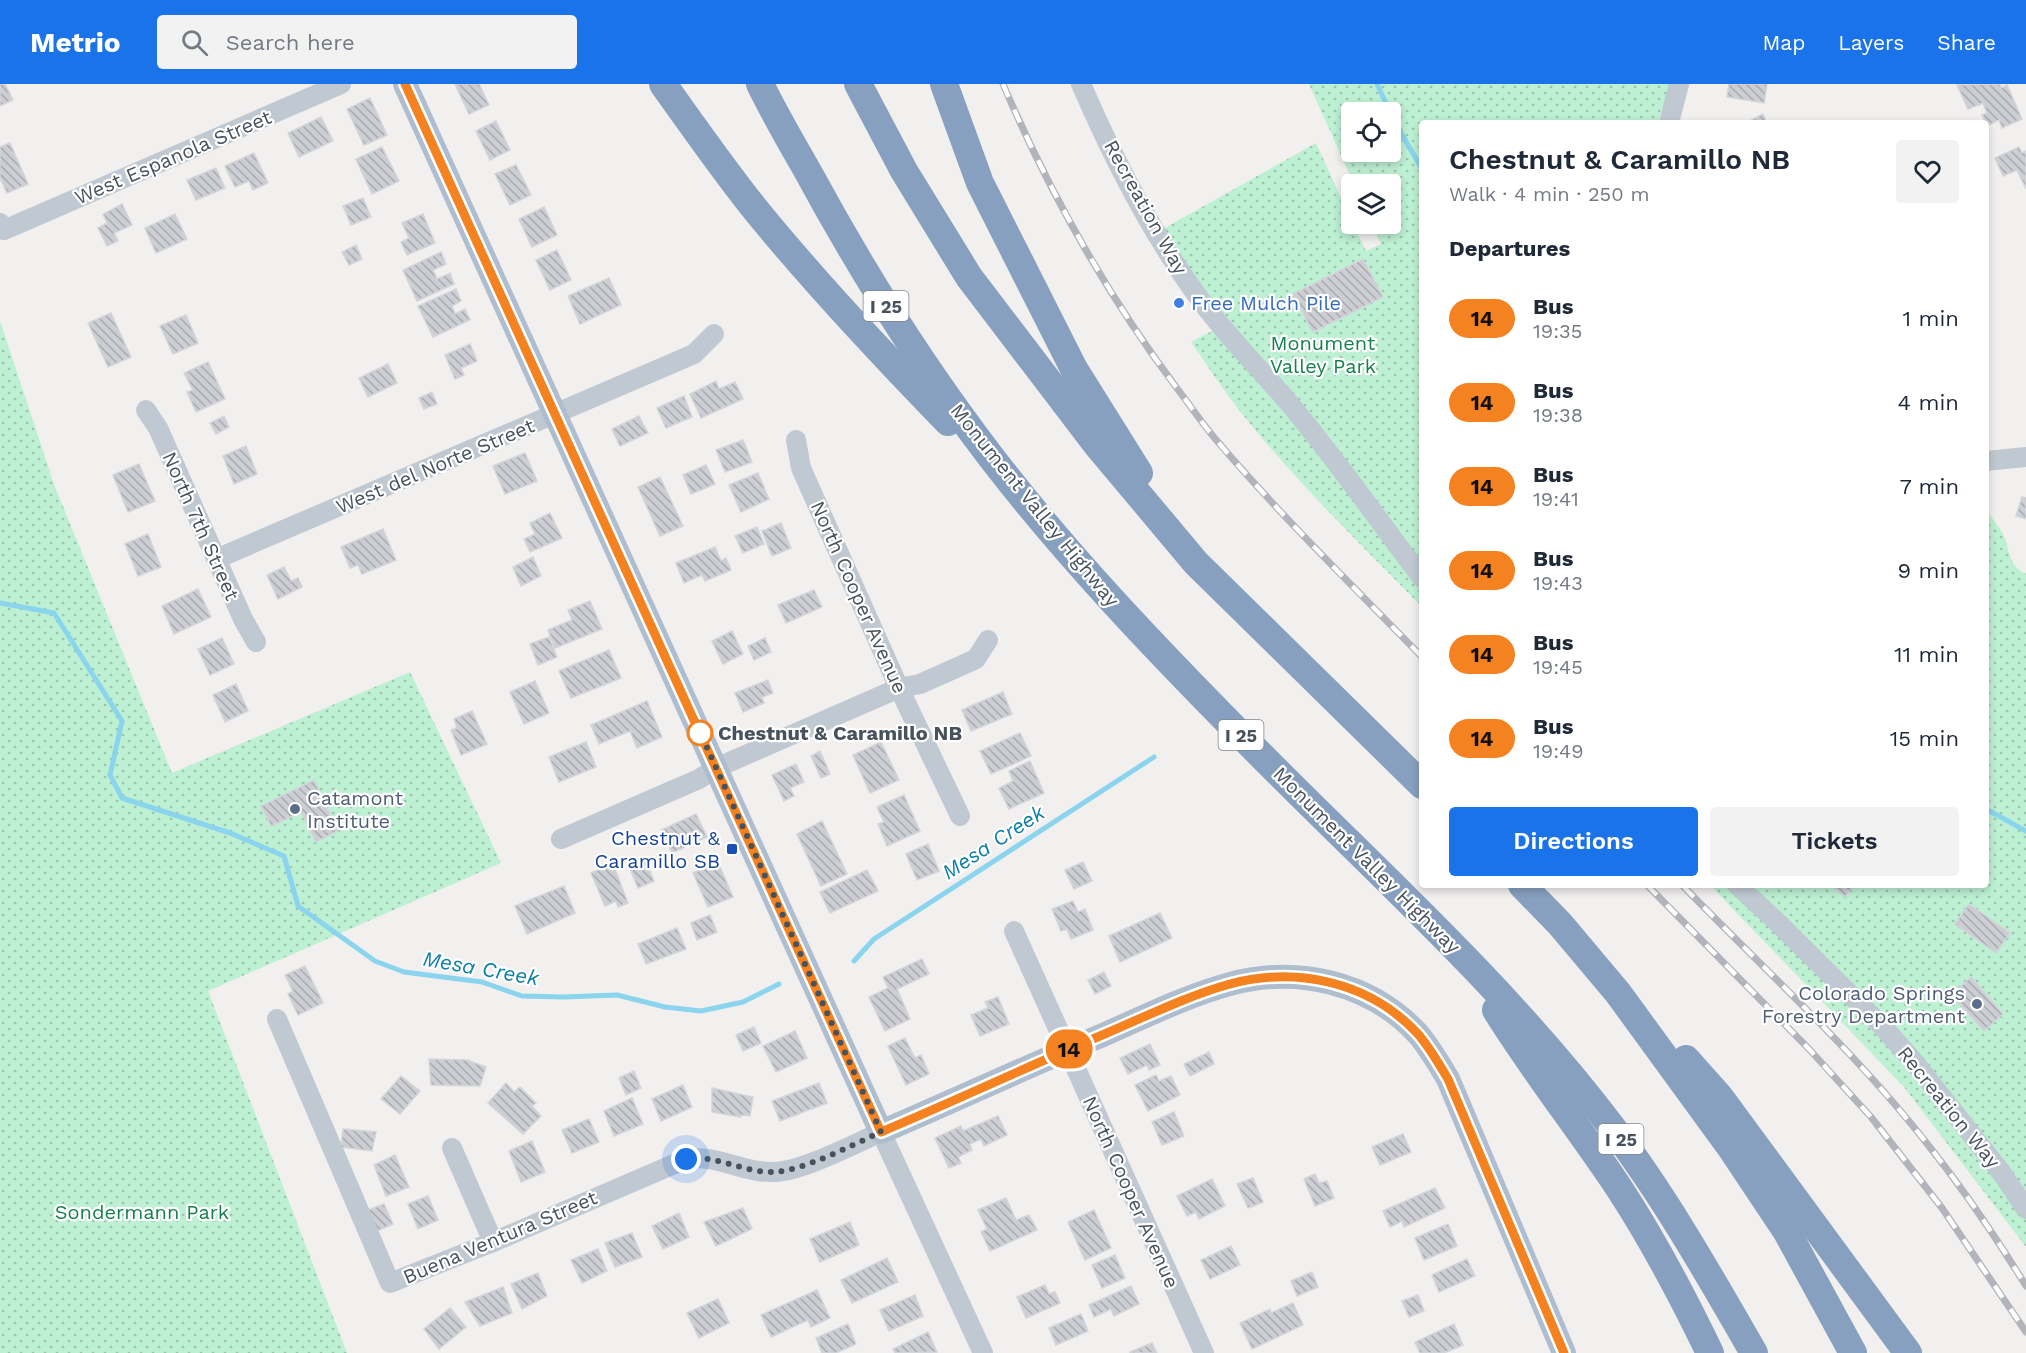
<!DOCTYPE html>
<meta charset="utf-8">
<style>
:root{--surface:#fff;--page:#f2f2f3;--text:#1f2937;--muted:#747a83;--accent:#1a73e8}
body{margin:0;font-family:"Work Sans",sans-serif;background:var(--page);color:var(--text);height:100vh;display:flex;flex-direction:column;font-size:22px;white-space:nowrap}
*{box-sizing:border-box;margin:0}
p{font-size:20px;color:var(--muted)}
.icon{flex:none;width:33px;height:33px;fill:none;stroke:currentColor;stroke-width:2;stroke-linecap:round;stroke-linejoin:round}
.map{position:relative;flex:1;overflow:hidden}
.panel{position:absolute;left:1419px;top:36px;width:570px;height:768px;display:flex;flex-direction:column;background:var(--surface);border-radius:6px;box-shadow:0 3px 9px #0003}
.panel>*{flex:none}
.badge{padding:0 12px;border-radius:20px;font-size:21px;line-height:39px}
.controls{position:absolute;left:1341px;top:18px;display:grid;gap:12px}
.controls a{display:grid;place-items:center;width:60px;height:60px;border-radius:6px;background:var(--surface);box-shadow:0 3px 9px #0003;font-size:30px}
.you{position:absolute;width:30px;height:30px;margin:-15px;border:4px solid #fff;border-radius:50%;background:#1a73e8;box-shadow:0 0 0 9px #1a73e833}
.map>.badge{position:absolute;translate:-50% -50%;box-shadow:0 0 0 3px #fff}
h2{padding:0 30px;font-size:22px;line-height:54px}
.round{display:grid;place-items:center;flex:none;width:63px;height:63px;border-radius:6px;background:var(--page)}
.overview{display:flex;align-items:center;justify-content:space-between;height:102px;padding:0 30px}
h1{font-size:28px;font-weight:600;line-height:45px}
.cta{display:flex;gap:12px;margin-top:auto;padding:12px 30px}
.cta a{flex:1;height:69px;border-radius:6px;background:var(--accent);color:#fff;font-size:24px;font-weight:600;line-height:69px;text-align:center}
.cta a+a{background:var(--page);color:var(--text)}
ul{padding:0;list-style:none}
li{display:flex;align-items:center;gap:18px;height:84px;padding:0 30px}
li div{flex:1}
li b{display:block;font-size:22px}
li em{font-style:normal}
li .badge{min-width:66px;font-weight:700;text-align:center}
header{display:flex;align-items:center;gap:36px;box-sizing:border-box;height:84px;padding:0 30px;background:var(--accent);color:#fff}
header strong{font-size:28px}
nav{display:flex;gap:33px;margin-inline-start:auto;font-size:21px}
.search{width:420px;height:54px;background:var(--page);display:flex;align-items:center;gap:15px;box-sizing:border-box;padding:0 21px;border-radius:6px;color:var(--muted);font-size:22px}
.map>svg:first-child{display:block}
</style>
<header>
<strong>Metrio</strong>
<div class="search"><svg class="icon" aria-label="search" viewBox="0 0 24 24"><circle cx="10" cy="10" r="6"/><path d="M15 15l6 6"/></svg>Search here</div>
<nav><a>Map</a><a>Layers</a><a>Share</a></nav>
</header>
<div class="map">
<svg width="2026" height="1269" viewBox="0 0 2026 1269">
<defs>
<pattern id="park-dots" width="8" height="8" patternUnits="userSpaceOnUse" patternTransform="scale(1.5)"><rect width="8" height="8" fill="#bef0d3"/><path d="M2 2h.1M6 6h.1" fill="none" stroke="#9cc5ae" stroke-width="1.8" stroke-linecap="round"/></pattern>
<pattern id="building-back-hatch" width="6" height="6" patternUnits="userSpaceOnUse" patternTransform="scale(1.5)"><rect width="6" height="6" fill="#ccced4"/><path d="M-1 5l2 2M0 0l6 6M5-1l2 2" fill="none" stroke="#a7aaaf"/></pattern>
</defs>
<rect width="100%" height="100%" fill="#f2efef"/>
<g fill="url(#park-dots)" fill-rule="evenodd">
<path d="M1309,0H1670L1658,39H1422V523C1360,459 1294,396 1239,326C1222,304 1207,281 1191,258L1229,238L1204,207L1163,145L1316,59L1351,136L1352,140H1353L1366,167L1381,160L1372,140H1390V100H1354ZM1352,28H1390V68H1352Z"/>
<path d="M0,237L55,403L172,689L410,588L501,779L208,907L347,1269H0Z"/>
<path d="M1986,426C1992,434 1998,441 2003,450C2010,465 2008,482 2026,490V1163L1904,1003L1710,801H1986Z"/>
</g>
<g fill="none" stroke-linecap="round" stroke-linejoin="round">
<g stroke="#8ad5ed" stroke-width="5">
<path d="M1377,0L1390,28"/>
<path d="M1390,30L1422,85"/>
<path d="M0,519L54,529L122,637L110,691L122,714L230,749L284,772L298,822L375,877L404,888L482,898L522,912L563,913L617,911L665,923L701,927L743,918L779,900"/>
<path d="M1986,725L2026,747"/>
<path d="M854,877L874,855L1154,673"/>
</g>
</g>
<g fill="url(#building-back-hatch)" stroke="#d3d5db" stroke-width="1.5">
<path d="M0,0H5L13,16L0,22Z"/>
<path d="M455,0H479L489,21L469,30Z"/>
<path d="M1729,0H1767L1764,19L1727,13Z"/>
<path d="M2000,0L2001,4L2007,1L2022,35L2002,44L1999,36L1987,42L1982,31L1987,29L1983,19L1968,25L1957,1Z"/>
<path d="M370,14L387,51L364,61L347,25Z"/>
<path d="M1763,30L1767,39H1746Z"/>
<path d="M321,33L333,57L299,73L288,49Z"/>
<path d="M496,37L510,66L490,76L476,47Z"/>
<path d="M10,59L28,100L7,109L0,94V63Z"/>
<path d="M382,63L399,97L372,110L356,75Z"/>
<path d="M2019,63L2022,69L2026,67V105L2017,86L2003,92L1995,74Z"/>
<path d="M254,69L268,99L253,106L249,97L235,103L225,82Z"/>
<path d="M516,81L531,111L510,121L495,90Z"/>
<path d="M216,84L225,104L196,116L187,96Z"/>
<path d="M363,114L371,133L351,141L343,122Z"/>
<path d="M122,120L132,141L114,149L118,157L107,162L98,144L107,139L103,130Z"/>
<path d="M544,123L557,151L532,163L519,135Z"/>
<path d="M175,130L187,155L156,169L145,144Z"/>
<path d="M423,130L435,159L407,171L401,158L409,154L402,139Z"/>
<path d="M356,161L362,175L349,181L342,168Z"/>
<path d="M557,166L571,196L550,206L536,176Z"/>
<path d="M441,168L446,180L433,186L437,195L450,189L454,200L417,217L403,186Z"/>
<path d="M1363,175L1383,213L1313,248L1293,210Z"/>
<path d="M609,194L621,221L580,240L568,212Z"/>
<path d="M456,205L461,217L452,222L455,230L465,225L470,236L433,253L418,222Z"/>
<path d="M111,229L131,273L108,283L88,239Z"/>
<path d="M186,231L198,259L173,270L160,242Z"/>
<path d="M470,260L477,277L461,284L464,291L455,295L445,271Z"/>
<path d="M208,278L225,315L196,328L187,308L193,306L184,289Z"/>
<path d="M388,280L397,299L368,313L359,294Z"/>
<path d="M716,297L719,305L735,298L743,315L701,334L690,310Z"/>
<path d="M432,308L437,320L424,325L419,314Z"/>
<path d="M684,312L692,333L666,344L657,324Z"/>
<path d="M224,332L229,343L216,350L210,339Z"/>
<path d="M639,332L648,349L620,362L612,345Z"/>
<path d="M743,356L752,378L725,388L716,366Z"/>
<path d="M246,362L257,390L234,400L223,372Z"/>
<path d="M525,369L537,397L505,410L493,382Z"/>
<path d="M139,380L155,417L128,428L113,391Z"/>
<path d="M706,381L715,400L691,410L683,391Z"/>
<path d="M758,389L769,415L741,428L729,401Z"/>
<path d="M660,393L683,442L660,452L638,403Z"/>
<path d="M2022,413L2026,414V435L2016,432Z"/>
<path d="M550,429L562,454L530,468L524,455L535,450L530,439Z"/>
<path d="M781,439L791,464L772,472L762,447Z"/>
<path d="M757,443L764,460L743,469L735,452Z"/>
<path d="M383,445L396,476L362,490L358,481L350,484L341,463Z"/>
<path d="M148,450L161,483L138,492L125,460Z"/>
<path d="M715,463L721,477L726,474L731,486L705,497L702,491L684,499L676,479Z"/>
<path d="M533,473L541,492L521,502L513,483Z"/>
<path d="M284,483L291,497L298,494L302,503L278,515L267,491Z"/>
<path d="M198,505L211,533L174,550L162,522Z"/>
<path d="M814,506L822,523L786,539L778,521Z"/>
<path d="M590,517L602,545L555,564L548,546L572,536L568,526Z"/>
<path d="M732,547L743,570L723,580L712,557Z"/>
<path d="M549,553L557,573L538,581L530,560Z"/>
<path d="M222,554L234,580L210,591L198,565Z"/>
<path d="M765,554L771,568L754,576L748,562Z"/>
<path d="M609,566L621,594L571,614L559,587Z"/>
<path d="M768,596L773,609L762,613L764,619L743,628L735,609Z"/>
<path d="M535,597L549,629L524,640L510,608Z"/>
<path d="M236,600L248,627L225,638L213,611Z"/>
<path d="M1003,608L1012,630L971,647L962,626Z"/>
<path d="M647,617L662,653L637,664L630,647L599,660L591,641Z"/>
<path d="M472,627L487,660L461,671L451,646L457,644L454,635Z"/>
<path d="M1020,649L1031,672L991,690L980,667Z"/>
<path d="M586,658L596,683L559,698L549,673Z"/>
<path d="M881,658L899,696L870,709L853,671Z"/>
<path d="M820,667L830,690L821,694L811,672Z"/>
<path d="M1030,677L1044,709L1009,725L999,704L1013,697L1009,687Z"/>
<path d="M796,680L804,698L790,704L794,712L784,717L772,691Z"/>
<path d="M314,696L338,747L316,758L301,728L271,742L261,722Z"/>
<path d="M904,711L920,747L887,762L878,740L884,738L877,723Z"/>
<path d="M696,730L707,753L672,769L661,746Z"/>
<path d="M822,737L847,790L821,802L797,750Z"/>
<path d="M928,760L939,787L917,796L906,770Z"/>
<path d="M644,773L654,797L638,804L628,780Z"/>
<path d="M718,778L733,813L708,823L693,789Z"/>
<path d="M1083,778L1092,797L1074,805L1065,786Z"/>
<path d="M613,780L628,819L618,823L616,817L605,822L591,789Z"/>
<path d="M867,786L878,807L830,829L820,808Z"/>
<path d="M1831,801H1854L1845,813Z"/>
<path d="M564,802L575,829L527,850L515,822Z"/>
<path d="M1073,817L1078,828L1085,825L1093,846L1071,855L1067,845L1061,847L1052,825Z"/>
<path d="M1969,820L2010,849L1996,869L1955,840Z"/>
<path d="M1160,829L1172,854L1120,878L1109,852Z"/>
<path d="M710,831L717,848L697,856L691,839Z"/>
<path d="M677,844L686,865L646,880L638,860Z"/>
<path d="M922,875L929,890L897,905L910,935L885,947L869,913L888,904L883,893Z"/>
<path d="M305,882L323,919L298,931L288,910L293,907L285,891Z"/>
<path d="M1104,888L1111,902L1095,910L1088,896Z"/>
<path d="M1971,893L2003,930L1984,947L1951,911Z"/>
<path d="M998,913L1009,940L980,952L971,931L988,924L985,918Z"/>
<path d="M754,943L761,959L743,967L736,951Z"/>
<path d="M795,947L807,974L776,988L763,962Z"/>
<path d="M905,954L915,974L921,971L929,990L906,1001L888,962Z"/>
<path d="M1150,960L1160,981L1149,986L1147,981L1128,990L1120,974Z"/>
<path d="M1209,968L1214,980L1190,992L1184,980Z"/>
<path d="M429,975L467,976L486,983L480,1002L431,1001Z"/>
<path d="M634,987L641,1004L626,1011L619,994Z"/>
<path d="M1156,991L1159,997L1171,992L1180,1011L1148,1027L1135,1001Z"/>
<path d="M401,992L420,1007L400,1030L381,1015Z"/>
<path d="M506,999L514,1008L520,1003L536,1019L532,1022L541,1032L523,1050L488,1019Z"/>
<path d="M819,999L827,1019L780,1037L772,1017Z"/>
<path d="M683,1001L692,1023L661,1037L652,1015Z"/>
<path d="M712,1004L753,1013L750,1032L741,1031V1033L712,1028Z"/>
<path d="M632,1014L643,1040L614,1052L604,1027Z"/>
<path d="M1174,1028L1184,1052L1162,1061L1152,1038Z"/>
<path d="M998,1032L1007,1051L984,1062L981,1055L970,1060L972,1066L958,1073L961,1079L949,1084L935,1054L961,1042L963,1047Z"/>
<path d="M589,1035L599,1058L572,1069L562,1046Z"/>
<path d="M343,1045L376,1048L372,1067L341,1063Z"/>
<path d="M1403,1050L1411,1068L1380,1081L1372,1063Z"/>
<path d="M532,1057L545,1088L521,1098L509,1067Z"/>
<path d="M395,1071L409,1103L386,1112L374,1081Z"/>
<path d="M1315,1090L1319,1099L1327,1097L1334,1114L1315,1122L1304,1095Z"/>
<path d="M1253,1094L1263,1118L1248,1124L1237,1100Z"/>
<path d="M1212,1095L1225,1122L1199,1135L1196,1128L1187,1132L1177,1112Z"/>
<path d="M1435,1104L1445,1124L1404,1143L1402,1137L1390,1143L1383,1127Z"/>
<path d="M428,1112L438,1136L418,1145L408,1120Z"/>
<path d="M1006,1114L1016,1136L1029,1131L1037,1146L990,1167L981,1148L987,1145L978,1126Z"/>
<path d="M384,1120L393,1140L377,1147L368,1126Z"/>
<path d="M743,1124L752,1145L716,1162L704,1138Z"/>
<path d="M1094,1126L1111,1164L1085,1176L1068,1138Z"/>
<path d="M679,1129L689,1153L663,1165L652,1142Z"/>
<path d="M850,1138L859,1161L820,1178L810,1155Z"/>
<path d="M1448,1140L1457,1162L1424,1176L1415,1154Z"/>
<path d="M632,1149L642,1173L615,1183L605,1159Z"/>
<path d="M1231,1162L1240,1181L1210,1195L1201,1176Z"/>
<path d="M598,1165L607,1187L582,1199L571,1176Z"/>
<path d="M1115,1171L1125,1194L1102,1204L1092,1181Z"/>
<path d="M887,1174L898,1198L852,1219L841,1196Z"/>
<path d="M1467,1175L1475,1192L1439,1208L1432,1191Z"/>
<path d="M1312,1188L1318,1203L1297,1212L1291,1197Z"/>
<path d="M538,1189L547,1212L522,1225L511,1200Z"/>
<path d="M1045,1201L1049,1210L1055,1208L1060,1219L1026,1234L1017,1213Z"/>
<path d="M1131,1202L1139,1220L1114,1232L1111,1225L1094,1233L1089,1221Z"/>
<path d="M503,1203L512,1229L480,1242L465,1218Z"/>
<path d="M817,1206L830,1234L811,1243L808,1236L771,1253L761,1231Z"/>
<path d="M915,1211L923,1232L889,1247L880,1226Z"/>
<path d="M1418,1211L1424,1227L1409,1233L1402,1217Z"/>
<path d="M718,1215L729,1239L699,1254L687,1229Z"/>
<path d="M1293,1219L1303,1241L1252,1265L1240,1239L1270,1225L1271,1229Z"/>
<path d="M450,1224L466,1243L439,1265L424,1245Z"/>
<path d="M1081,1230L1088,1247L1056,1261L1049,1244Z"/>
<path d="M848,1240L856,1260L836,1269H822L816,1254Z"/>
<path d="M1454,1240L1463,1261L1444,1269H1420L1415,1258Z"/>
<path d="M928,1248L937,1268L895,1269L893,1265Z"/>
<path d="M1152,1259L1157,1269H1130V1268Z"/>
</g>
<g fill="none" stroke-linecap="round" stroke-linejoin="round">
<g stroke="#c0c9d1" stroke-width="20">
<path d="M1081,0C1113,74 1151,149 1199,214C1227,253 1263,287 1293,324C1339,379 1379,437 1422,494"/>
<path d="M1669,39L1679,0"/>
<path d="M0,139L4,146L341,0"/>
<path d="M146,326L158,344L243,535L256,558"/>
<path d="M796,356L801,384L899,604L960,732"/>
<path d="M1986,377L2026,373"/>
<path d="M216,475L694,270L714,250"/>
<path d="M561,755L699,695L716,684L899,604L920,600L976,575L988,556"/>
<path d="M1737,801L1774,835L1884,944L1915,979L2001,1088L2026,1125"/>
<path d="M1014,847L1204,1269"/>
<path d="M277,935L390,1199L493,1158L686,1075C717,1070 743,1089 773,1088C801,1088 854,1060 881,1048L983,1269"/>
<path d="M452,1064L493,1158"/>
</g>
<path stroke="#afbece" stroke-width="24" d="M405,0L881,1048C956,1016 1028,982 1103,951C1144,933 1186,912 1230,900C1297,882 1370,898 1418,950C1430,964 1439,980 1448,995L1564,1269"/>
<g stroke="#87a0bf" stroke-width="28">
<path d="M663,0C693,42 723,85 755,125C815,199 881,269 948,338"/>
<path d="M760,0C774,29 791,58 807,86C861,186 922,283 991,373C1067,472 1154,563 1242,652C1367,780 1502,898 1611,1042C1665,1113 1709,1191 1754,1269"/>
<path d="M858,0L904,87L969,193L1097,361L1196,479L1422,701"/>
<path d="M944,0L980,99L1074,285L1139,389"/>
<path d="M1522,801L1560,840L1618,909L1731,1064L1787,1148L1853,1269"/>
<path d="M1496,926C1534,987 1579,1044 1619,1104C1653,1156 1683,1213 1710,1269"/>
<path d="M1686,975L1719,1012L1908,1269"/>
</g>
<defs>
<g id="rail">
<path d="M1003,0C1049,108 1109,214 1179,307C1192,324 1204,342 1218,358C1282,433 1353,502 1422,573"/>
<path d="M1647,801L1809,965L1871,1033L1942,1124L2026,1248"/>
<path d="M1684,803C1764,885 1850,963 1921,1052C1959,1099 1994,1150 2026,1202"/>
</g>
</defs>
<use href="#rail" stroke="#b1b4ba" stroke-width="7"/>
<use href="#rail" stroke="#fff" stroke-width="4.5" stroke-dasharray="14" stroke-linecap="butt"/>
</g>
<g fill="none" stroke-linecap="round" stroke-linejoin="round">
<defs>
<path id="line" d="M405,0L881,1048C957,1016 1031,981 1107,949C1147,932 1187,912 1230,900C1297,882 1370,898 1418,950C1430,964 1439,980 1448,995L1564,1269"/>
</defs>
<use href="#line" stroke="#fff" stroke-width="14"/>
<use href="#line" stroke="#f58220" stroke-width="9"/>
<path stroke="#47525d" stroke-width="6" stroke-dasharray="0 10.8" d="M686,1075C717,1070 743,1089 773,1088C801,1088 854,1060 881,1048L699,646L700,649"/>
</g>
<circle fill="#3f7fe0" stroke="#fff" stroke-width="2" cx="1179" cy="219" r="6"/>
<circle fill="#fff" stroke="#f58220" stroke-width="3" cx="700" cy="649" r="12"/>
<g fill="#5c6f8a" stroke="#fff" stroke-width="2">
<circle cx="295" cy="725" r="6"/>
<circle cx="1977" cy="920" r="6"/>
</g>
<rect fill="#1a4fb4" stroke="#fff" stroke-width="2" x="726" y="759" width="12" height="12" rx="3"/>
<g text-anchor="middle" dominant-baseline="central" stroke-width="4.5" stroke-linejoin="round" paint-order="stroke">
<g fill="#fff" stroke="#7e868e" stroke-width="1.5">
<rect x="863.5" y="207" width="45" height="30" rx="4.5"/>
<rect x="1218.5" y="636" width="45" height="30" rx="4.5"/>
<rect x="1598.5" y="1040" width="45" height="30" rx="4.5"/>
</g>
<g font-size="18" font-weight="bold" fill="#47525d">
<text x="886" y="222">I 25</text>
<text x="1241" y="651">I 25</text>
<text x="1621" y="1055">I 25</text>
</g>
<g font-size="20" fill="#47525d" stroke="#fff">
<text transform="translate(173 73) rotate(-23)">West Espanola Street</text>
<text transform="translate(1146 123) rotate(61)">Recreation Way</text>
<text transform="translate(435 382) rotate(-23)">West del Norte Street</text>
<text transform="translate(1035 421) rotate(51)">Monument Valley Highway</text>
<text transform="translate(201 442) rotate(66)">North 7th Street</text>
<text transform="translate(859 513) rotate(66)">North Cooper Avenue</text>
<text transform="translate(1367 776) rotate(45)">Monument Valley Highway</text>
<text transform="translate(1949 1023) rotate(51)">Recreation Way</text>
<text transform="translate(1131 1108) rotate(66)">North Cooper Avenue</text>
<text transform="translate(500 1153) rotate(-23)">Buena Ventura Street</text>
</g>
<g font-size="20" fill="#366cbe" stroke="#fff" text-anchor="start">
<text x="1191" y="219">Free Mulch Pile</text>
</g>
<g font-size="20" fill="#16804f" stroke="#fff">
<text x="1323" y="259">Monument<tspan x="1323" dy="23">Valley Park</tspan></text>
<text x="142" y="1128">Sondermann Park</text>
</g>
<g font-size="20" font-weight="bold" fill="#47525d" stroke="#fff" text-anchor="start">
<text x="718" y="649">Chestnut &amp; Caramillo NB</text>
</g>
<g font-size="20" fill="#4e5e75" stroke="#fff" text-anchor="start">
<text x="307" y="714">Catamont<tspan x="307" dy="23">Institute</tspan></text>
<text x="1965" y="909" text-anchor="end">Colorado Springs<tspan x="1965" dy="23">Forestry Department</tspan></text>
</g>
<g font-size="20" fill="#164399" stroke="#fff" text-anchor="end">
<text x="720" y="754">Chestnut &amp;<tspan x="720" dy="23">Caramillo SB</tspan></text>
</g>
<g font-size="21" font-style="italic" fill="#0b7fa5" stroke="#fff">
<text transform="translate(993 758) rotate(-33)">Mesa Creek</text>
<text transform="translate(481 884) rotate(10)">Mesa Creek</text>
</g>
</g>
</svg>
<div class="controls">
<a><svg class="icon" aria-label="locate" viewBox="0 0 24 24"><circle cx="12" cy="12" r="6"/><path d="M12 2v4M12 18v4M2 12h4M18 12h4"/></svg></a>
<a><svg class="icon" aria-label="layers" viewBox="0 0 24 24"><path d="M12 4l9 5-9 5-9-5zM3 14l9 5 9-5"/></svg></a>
</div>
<div class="you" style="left:686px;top:1075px"></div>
<b class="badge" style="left:1069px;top:965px;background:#f58220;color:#111">14</b>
<section class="panel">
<div class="overview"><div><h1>Chestnut &amp; Caramillo NB</h1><p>Walk · 4 min · 250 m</p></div><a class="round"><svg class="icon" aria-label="heart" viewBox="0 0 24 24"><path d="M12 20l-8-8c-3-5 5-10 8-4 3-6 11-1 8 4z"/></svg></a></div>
<h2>Departures</h2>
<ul>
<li><span class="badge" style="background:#f58220;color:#111">14</span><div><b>Bus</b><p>19:35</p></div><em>1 min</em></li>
<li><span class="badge" style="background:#f58220;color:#111">14</span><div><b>Bus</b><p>19:38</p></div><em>4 min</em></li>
<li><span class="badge" style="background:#f58220;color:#111">14</span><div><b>Bus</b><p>19:41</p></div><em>7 min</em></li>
<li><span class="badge" style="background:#f58220;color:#111">14</span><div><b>Bus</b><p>19:43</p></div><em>9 min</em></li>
<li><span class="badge" style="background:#f58220;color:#111">14</span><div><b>Bus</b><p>19:45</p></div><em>11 min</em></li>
<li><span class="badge" style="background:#f58220;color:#111">14</span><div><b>Bus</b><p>19:49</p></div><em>15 min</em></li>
</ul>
<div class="cta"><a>Directions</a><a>Tickets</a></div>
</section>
</div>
